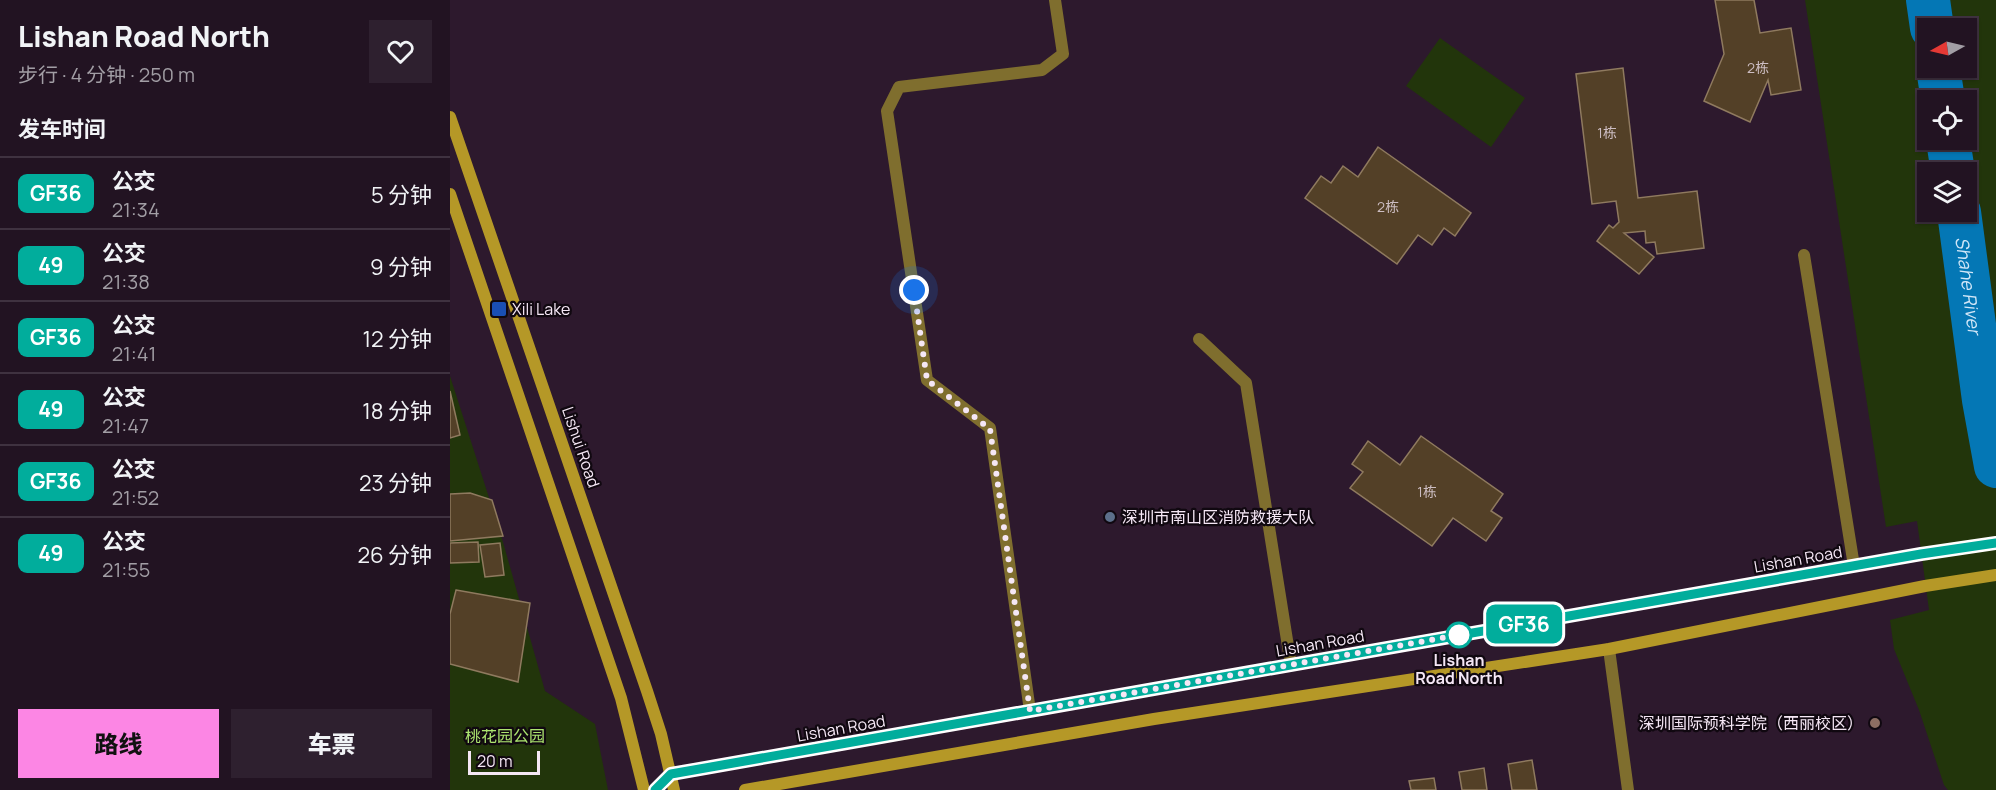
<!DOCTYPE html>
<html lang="zh">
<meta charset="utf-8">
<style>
:root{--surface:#221322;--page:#2e202f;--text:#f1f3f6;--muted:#a29ea5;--line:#3f3240;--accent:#fc86e4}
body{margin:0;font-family:Manrope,"Noto Sans SC",sans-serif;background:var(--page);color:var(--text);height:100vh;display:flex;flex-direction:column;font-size:22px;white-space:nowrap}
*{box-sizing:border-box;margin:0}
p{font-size:20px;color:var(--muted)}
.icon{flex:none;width:33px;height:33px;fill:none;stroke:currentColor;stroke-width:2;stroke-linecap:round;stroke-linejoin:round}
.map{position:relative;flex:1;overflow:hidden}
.sheet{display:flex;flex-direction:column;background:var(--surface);width:450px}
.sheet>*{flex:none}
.badge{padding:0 12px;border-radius:9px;font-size:21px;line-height:39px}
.needle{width:39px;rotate:262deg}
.tools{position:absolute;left:1467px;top:18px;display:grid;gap:12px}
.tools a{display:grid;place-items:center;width:60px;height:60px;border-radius:0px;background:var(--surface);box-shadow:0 2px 4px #0004,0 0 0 2px var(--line);font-size:30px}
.scale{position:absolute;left:18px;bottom:15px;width:72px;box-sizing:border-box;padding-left:6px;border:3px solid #f5e7f5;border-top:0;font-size:16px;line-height:21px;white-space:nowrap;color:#f5e7f5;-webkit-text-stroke:4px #100810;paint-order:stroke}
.you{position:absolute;width:30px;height:30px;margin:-15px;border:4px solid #fff;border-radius:50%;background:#1a73e8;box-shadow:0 0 0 9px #1a73e833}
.map>.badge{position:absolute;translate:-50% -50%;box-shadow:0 0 0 3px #fff}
h2{padding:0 18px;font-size:22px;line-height:54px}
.round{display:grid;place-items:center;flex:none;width:63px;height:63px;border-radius:0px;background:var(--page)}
.head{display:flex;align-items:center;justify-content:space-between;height:102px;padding:0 18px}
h1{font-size:28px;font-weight:800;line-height:45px}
.button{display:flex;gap:12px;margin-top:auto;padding:12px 18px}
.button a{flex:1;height:69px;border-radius:0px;background:var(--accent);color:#111;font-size:24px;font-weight:800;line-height:69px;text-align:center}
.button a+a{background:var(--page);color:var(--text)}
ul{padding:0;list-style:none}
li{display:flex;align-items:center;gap:18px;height:72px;padding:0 18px;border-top:2px solid var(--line)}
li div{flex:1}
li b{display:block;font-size:22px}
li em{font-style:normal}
li .badge{min-width:66px;font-weight:700;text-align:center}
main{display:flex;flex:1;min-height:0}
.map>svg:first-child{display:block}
</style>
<main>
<section class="sheet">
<div class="head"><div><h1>Lishan Road North</h1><p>步行 · 4 分钟 · 250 m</p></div><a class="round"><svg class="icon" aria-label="heart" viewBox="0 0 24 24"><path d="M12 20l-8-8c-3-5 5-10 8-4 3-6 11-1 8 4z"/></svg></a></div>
<h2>发车时间</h2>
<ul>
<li><span class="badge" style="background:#01ad9c;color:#fff">GF36</span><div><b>公交</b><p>21:34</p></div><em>5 分钟</em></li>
<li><span class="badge" style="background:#01ad9c;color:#fff">49</span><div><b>公交</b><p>21:38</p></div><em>9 分钟</em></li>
<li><span class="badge" style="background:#01ad9c;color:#fff">GF36</span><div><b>公交</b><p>21:41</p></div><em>12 分钟</em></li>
<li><span class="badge" style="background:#01ad9c;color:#fff">49</span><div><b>公交</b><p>21:47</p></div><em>18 分钟</em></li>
<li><span class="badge" style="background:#01ad9c;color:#fff">GF36</span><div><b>公交</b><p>21:52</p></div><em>23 分钟</em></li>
<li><span class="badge" style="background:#01ad9c;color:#fff">49</span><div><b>公交</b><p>21:55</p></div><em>26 分钟</em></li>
</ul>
<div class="button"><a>路线</a><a>车票</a></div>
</section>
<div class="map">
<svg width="1546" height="790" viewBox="0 0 1546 790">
<rect width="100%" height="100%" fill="#2d192d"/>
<g fill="#22350b" fill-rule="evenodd">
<path d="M1355,0H1546V790H1498L1494,785L1469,710L1444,649L1440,620L1479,610L1467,521L1436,527ZM1478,28H1516V68H1478ZM1478,100H1516V140H1478ZM1478,172H1516V212H1478Z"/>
<path d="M990,38L1075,98L1041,147L956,86Z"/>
<path d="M0,376L51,535L95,691L145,724L158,790H0Z"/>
</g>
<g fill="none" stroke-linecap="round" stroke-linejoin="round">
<g stroke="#0477b5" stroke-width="44">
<path d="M1478,0L1482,28"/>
<path d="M1488,68L1493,100"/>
<path d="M1498,140L1503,172"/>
<path id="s1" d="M1509,212L1534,400L1546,466"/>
</g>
</g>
<g fill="#534027" stroke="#8f7a5f" stroke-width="1.5">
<path d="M1265,0H1304L1310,33L1341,28L1351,90L1321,95L1318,80L1300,122L1254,101L1274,54Z"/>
<path d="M1173,68L1188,198L1247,191L1254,248L1207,254L1205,242L1196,243L1195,231L1174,233L1204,257L1189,274L1147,241L1159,225L1163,228L1169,222L1166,201L1142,204L1126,74Z"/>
<path d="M928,147L1021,213L1005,236L994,228L982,245L968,235L947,264L855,198L871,176L881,183L893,166L908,177Z"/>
<path d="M0,391L10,435L0,438Z"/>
<path d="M971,436L1053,494L1041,511L1052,518L1036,541L1003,518L982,546L900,488L913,472L902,464L918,441L950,465Z"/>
<path d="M20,493L42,500L53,536L0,541V494Z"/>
<path d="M28,542L29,562L0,563V543Z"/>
<path d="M50,543L54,575L35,577L30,545Z"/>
<path d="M6,590L80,603L68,682L0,664V614Z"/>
<path d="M1082,760L1087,790H1062L1058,764Z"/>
<path d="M1034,768L1037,790H1012L1009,772Z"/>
<path d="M984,778L986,790H961L959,781Z"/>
</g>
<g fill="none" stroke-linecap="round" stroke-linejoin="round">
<path stroke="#7f6e2e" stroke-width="12" d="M1159,649L1178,790"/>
<g stroke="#7f6e2e" stroke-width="12">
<path d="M1354,255L1404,566"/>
<path d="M749,339L796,383L841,665"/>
<path d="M580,711L540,428L477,380L437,111L449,87L592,70L613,54L605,0"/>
</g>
<g stroke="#b59827" stroke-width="12">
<path d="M0,117L197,691L211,734L224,790"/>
<path d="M0,194L171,698L194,790"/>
<path d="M205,790L221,774L1471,554L1546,543"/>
<path d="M295,790L704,719L1159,649L1475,586L1546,575"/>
</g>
</g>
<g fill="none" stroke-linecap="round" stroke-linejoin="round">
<defs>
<path id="line" d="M205,790L221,774L1471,554L1546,543"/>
</defs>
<use href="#line" stroke="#fff" stroke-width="14"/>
<use href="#line" stroke="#01ad9c" stroke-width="9"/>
<path stroke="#f5e7f5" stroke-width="6" stroke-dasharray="0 10.8" d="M464,290L477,380L540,429L580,711L1009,635"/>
</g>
<rect fill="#1a4fb4" stroke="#100810" stroke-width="2" x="41" y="301" width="16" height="16" rx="3"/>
<circle fill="#5c6f8a" stroke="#100810" stroke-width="2" cx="660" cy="517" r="6"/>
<circle fill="#fff" stroke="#01ad9c" stroke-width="3" cx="1009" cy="635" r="12"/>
<circle fill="#8d6e63" stroke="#100810" stroke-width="2" cx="1425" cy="723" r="6"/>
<g text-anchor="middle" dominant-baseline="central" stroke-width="4.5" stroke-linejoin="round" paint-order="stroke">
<g font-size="14" fill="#ccbdc2">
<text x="1308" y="67">2栋</text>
<text x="1157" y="132">1栋</text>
<text x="938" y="206">2栋</text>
<text x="977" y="491">1栋</text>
</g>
<g font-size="16" fill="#f5e7f5" stroke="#100810" text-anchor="start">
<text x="62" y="309">Xili Lake</text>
<text x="672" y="517">深圳市南山区消防救援大队</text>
<text x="1413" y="723" text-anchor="end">深圳国际预科学院（西丽校区）</text>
</g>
<g font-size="16" fill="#f5e7f5" stroke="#100810">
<text transform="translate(131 447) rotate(71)">Lishui Road</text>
<text transform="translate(1348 559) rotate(-10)">Lishan Road</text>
<text transform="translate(870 643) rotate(-10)">Lishan Road</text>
<text transform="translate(391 728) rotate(-10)">Lishan Road</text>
</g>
<g font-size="16" font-weight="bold" fill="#f5e7f5" stroke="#100810">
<text x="1009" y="660">Lishan<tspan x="1009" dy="18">Road North</tspan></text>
</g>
<g font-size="16" fill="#ace56f" stroke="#100810">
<text x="55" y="736">桃花园公园</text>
</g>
<g font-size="18" font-style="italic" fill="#d2e7f8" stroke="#100810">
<text stroke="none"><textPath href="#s1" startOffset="74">Shahe River</textPath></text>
</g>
</g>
</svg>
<div class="tools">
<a><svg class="needle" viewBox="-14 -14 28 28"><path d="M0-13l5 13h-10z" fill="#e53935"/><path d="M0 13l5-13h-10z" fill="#a29ea5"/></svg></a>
<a><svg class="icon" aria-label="locate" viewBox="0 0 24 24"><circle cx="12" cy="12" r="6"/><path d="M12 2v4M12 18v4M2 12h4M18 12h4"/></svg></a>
<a><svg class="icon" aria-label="layers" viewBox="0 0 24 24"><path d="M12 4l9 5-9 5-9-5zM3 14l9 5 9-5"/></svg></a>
</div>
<div class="scale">20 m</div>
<div class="you" style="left:464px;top:290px"></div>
<b class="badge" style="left:1074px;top:624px;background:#01ad9c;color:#fff">GF36</b>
</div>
</main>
